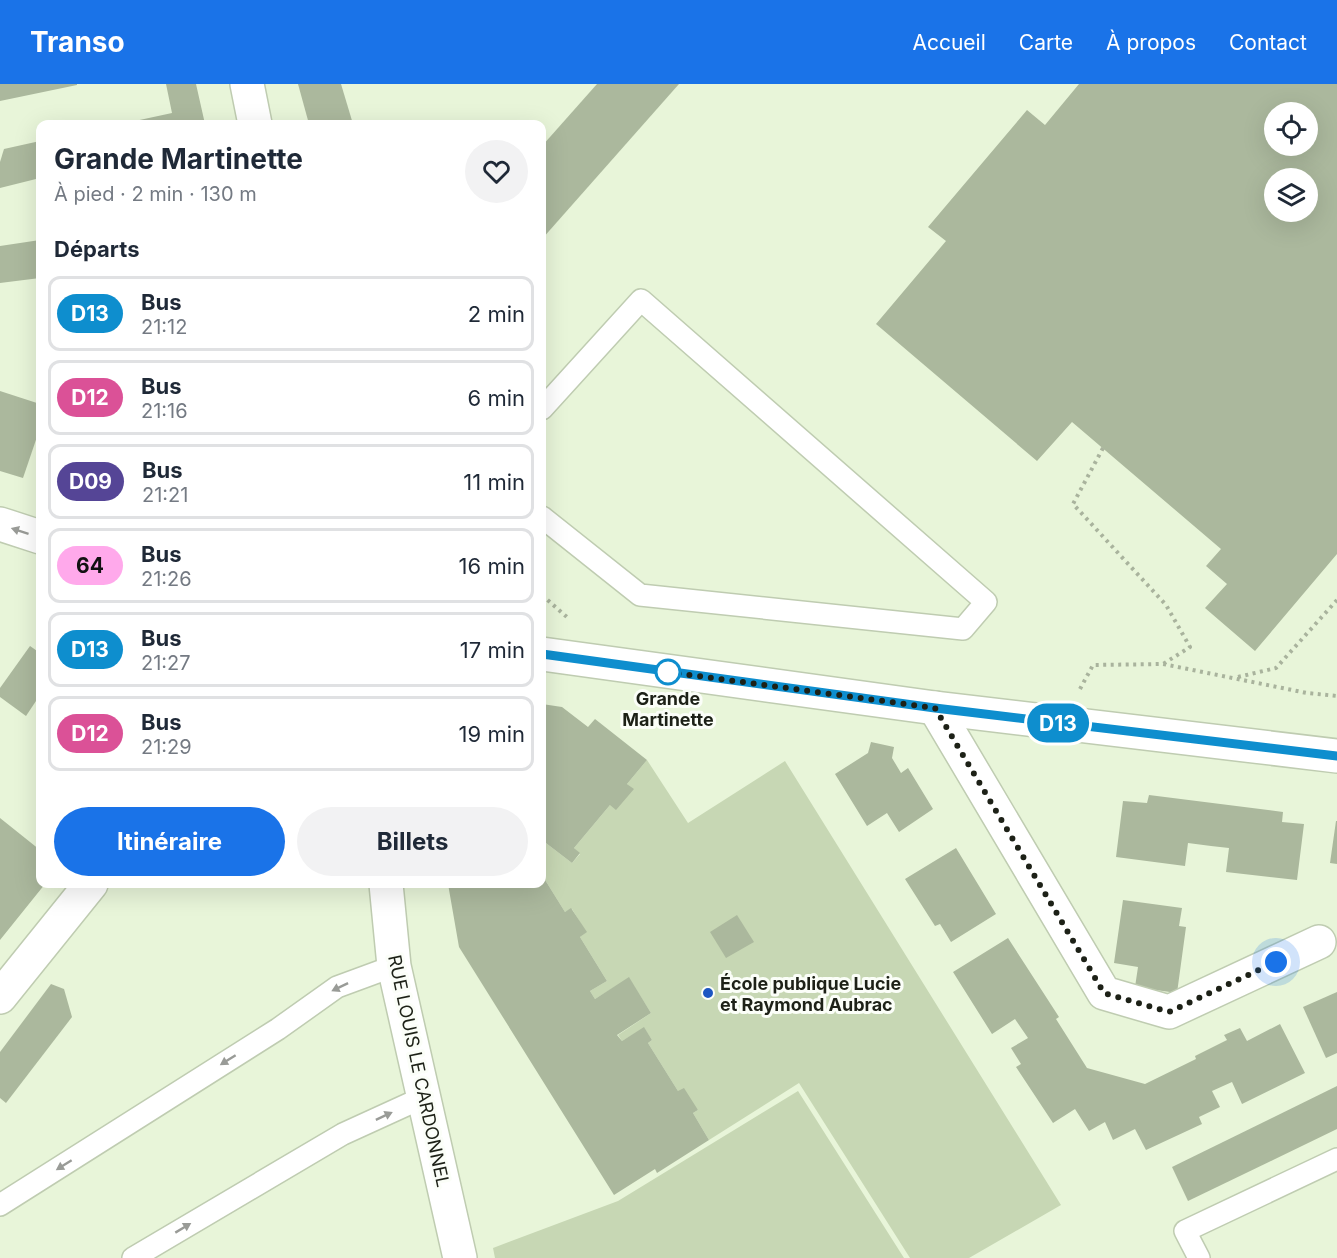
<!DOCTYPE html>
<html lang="fr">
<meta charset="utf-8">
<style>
:root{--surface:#fff;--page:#f2f2f3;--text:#1f2937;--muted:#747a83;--line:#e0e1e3;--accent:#1a73e8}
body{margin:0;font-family:Inter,sans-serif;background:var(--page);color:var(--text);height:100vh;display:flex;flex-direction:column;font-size:22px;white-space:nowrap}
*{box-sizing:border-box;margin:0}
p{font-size:20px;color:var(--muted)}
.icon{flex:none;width:33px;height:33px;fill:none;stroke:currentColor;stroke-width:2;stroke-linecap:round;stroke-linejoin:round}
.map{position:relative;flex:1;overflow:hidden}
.sheet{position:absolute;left:36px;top:36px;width:510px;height:768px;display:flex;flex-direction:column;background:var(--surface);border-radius:12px;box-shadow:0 6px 24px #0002}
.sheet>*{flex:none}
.badge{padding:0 12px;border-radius:20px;font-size:21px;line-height:39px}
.controls{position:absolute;left:1264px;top:18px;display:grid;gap:12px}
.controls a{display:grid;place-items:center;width:54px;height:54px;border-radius:50%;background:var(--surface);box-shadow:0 6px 24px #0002;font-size:30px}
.you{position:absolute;width:30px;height:30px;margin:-15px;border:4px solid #fff;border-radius:50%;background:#1a73e8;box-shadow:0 0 0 9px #1a73e833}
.map>.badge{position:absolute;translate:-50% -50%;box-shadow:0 0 0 3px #fff}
h2{padding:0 18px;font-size:22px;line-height:54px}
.round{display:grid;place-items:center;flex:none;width:63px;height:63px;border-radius:32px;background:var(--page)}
.summary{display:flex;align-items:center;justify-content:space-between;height:102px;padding:0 18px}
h1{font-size:28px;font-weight:700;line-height:45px}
.action{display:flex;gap:12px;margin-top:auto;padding:12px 18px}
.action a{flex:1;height:69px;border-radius:36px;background:var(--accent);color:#fff;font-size:24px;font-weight:700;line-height:69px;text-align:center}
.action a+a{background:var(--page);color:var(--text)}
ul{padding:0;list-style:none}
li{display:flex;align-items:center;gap:18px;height:75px;margin:0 12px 9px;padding:0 6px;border:3px solid var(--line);border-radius:12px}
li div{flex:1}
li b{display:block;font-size:22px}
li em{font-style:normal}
li .badge{min-width:66px;font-weight:700;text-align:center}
header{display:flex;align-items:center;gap:36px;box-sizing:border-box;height:84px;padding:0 30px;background:var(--accent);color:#fff}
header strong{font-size:28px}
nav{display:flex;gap:33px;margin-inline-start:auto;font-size:21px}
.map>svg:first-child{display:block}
</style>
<header>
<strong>Transo</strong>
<nav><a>Accueil</a><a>Carte</a><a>À propos</a><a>Contact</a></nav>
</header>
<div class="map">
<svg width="1337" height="1174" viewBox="0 0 1337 1174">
<rect width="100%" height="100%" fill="#e8f5d9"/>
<g fill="#c7d7b4">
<path d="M647,676L688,739L785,677L1061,1121L969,1174H910L799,999L709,1056L693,1029L698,1026L678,1007L648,959L652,956L644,944L622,957L618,951L651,929L629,894L595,915L590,907L607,897L580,853L586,848L572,825L565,828L542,791V756L572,779L580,770L574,764L610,721L633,705L627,700Z"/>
<path d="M798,1007L904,1174H495L493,1164L618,1117Z"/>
</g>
<g fill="#abb89d" fill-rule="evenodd">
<path d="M0,0H77V1L0,17Z"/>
<path d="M166,0H196L205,40H121L172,29Z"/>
<path d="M298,0H341L353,40H309Z"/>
<path d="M597,0H679L542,155V62Z"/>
<path d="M1079,0H1337V470L1255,567L1205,524L1227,500L1206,482L1221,465L1072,338L1037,377L876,240L946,157L928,143L1027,26L1045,41ZM1275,28H1308V62H1275ZM1275,94H1308V128H1275Z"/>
<path d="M40,57V94L0,104V78L4,65Z"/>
<path d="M40,156V194L0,199V162Z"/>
<path d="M0,307L40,320V344L23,394L0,387Z"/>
<path d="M30,562L40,569V611L26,632L0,613V604Z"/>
<path d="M542,620L562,623L588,643L595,635L647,676L627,700L634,705L616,726L610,721L574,764L580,769L572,779L542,756Z"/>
<path d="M871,658L894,663L892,674L901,689L908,684L933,725L899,748L887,729L867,742L835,690L868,669Z"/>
<path d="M1149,711L1283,728L1282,738L1304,740L1297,796L1226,788L1229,764L1211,762L1188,759L1185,782L1116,773L1123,717L1147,719Z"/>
<path d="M0,734L40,766V773L36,779L40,784V800H45L0,856Z"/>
<path d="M1336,737H1337V780L1330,779Z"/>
<path d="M956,764L996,830L951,858L940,840L935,842L905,795Z"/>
<path d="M542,791L565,828L571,824L587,848L580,853L607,897L590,907L595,915L629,893L651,929L617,951L622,957L644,943L652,956L648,959L678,1007L684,1004L698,1026L693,1029L709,1056L657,1089L655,1085L614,1111L459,863L448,800H542Z"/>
<path d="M1123,816L1182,824L1179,842L1186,843L1177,909L1135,903L1138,883L1114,879Z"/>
<path d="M737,831L754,858L726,874L710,848Z"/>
<path d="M1008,854L1059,933L1056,935L1087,984L1145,1000L1196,975L1195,972L1227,956L1224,951L1240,944L1247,957L1280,940L1305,989L1242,1020L1232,998L1212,1007L1220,1023L1199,1033L1202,1040L1146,1066L1135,1045L1113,1056L1105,1038L1089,1047L1075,1025L1053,1039L1016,983L1021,980L1011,964L1028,954L1015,935L992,950L953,888Z"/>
<path d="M51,900L64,905L72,933L6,1019L0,1014V968Z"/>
<path d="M1337,908V969L1326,974L1303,923Z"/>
<path d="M1337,1002V1045L1188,1117L1172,1083Z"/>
</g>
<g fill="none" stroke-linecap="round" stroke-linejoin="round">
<defs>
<g id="service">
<path d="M542,325L641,216L986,518L963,545L640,511L542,433"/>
<path d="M0,1121L278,945L337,903L394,882"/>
<path d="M133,1174L343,1050L424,1013"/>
<path d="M1199,1174L1185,1147L1337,1075"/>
</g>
<g id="minor">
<path d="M247,0L255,40"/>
<path d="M0,440L40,453"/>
<path d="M542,570L935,624L1337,672"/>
<path d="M935,624L1104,909L1169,928L1319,858"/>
<path d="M386,800L394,882L460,1174"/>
<path d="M0,913L91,800"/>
</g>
</defs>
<use href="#service" stroke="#bfccb1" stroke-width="24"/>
<use href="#minor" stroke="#bfccb1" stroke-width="36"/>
<g stroke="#a9b39d" stroke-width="4" stroke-dasharray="3 4.5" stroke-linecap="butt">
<path d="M1103,364L1073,420L1166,521L1190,563L1163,580"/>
<path d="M542,511L568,534"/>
<path d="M1238,593L1276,584L1337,516"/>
<path d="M1080,605L1093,581L1163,580L1307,609L1337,612"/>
</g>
<use href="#service" stroke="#fff" stroke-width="21"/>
<use href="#minor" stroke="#fff" stroke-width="33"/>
</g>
<defs><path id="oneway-solid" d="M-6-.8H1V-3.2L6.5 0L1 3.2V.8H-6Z" transform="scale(1.5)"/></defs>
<g fill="#999b97">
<use href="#oneway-solid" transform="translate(20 447) rotate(-162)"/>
<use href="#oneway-solid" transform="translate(340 903) rotate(154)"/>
<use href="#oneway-solid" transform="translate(228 976) rotate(148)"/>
<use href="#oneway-solid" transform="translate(384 1032) rotate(-25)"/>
<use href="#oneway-solid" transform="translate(64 1081) rotate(148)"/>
<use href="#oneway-solid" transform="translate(183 1144) rotate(-31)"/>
</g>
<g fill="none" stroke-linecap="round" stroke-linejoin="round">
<defs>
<path id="line" d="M542,570L935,624L1337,672"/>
</defs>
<use href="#line" stroke="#fff" stroke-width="14"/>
<use href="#line" stroke="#0e8ece" stroke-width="9"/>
<path stroke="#1d2117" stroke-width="6" stroke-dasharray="0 10.8" d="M668,588L935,624L1104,909L1169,928L1276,878"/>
</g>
<circle fill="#fff" stroke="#0e8ece" stroke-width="3" cx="668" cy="588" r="12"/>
<circle fill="#1c56c2" stroke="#fbfef8" stroke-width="2" cx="708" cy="909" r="6"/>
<g text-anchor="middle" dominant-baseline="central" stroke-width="6" stroke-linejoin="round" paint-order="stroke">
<g font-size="18" font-weight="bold" fill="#1d2117" stroke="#fbfef8">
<text x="668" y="614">Grande<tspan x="668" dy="21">Martinette</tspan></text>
</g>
<g font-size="18" font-weight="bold" fill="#1d2117" stroke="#fbfef8" text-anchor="start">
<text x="720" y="899">École publique Lucie<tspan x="720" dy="21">et Raymond Aubrac</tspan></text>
</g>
<g font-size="18" fill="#1d2117" stroke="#fbfef8">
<text transform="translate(419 987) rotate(78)">RUE LOUIS LE CARDONNEL</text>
</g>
</g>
</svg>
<div class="controls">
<a><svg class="icon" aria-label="locate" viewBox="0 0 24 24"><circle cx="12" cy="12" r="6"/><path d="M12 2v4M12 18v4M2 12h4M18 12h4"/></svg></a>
<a><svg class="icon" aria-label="layers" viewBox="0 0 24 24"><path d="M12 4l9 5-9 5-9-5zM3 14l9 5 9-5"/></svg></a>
</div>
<div class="you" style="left:1276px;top:878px"></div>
<b class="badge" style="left:1058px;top:639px;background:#0e8ece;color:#fff">D13</b>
<section class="sheet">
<div class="summary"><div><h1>Grande Martinette</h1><p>À pied · 2 min · 130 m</p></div><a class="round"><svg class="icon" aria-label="heart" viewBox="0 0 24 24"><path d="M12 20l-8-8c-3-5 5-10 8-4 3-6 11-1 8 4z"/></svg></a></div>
<h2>Départs</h2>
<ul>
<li><span class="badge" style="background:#0e8ece;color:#fff">D13</span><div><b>Bus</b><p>21:12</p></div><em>2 min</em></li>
<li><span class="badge" style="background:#db5197;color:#fff">D12</span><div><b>Bus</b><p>21:16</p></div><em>6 min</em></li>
<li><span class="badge" style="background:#554596;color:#fff">D09</span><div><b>Bus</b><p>21:21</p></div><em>11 min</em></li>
<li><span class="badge" style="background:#ffa9eb;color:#111">64</span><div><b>Bus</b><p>21:26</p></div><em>16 min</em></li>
<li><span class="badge" style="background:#0e8ece;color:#fff">D13</span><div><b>Bus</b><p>21:27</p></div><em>17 min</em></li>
<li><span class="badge" style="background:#db5197;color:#fff">D12</span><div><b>Bus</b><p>21:29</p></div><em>19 min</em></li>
</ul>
<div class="action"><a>Itinéraire</a><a>Billets</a></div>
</section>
</div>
